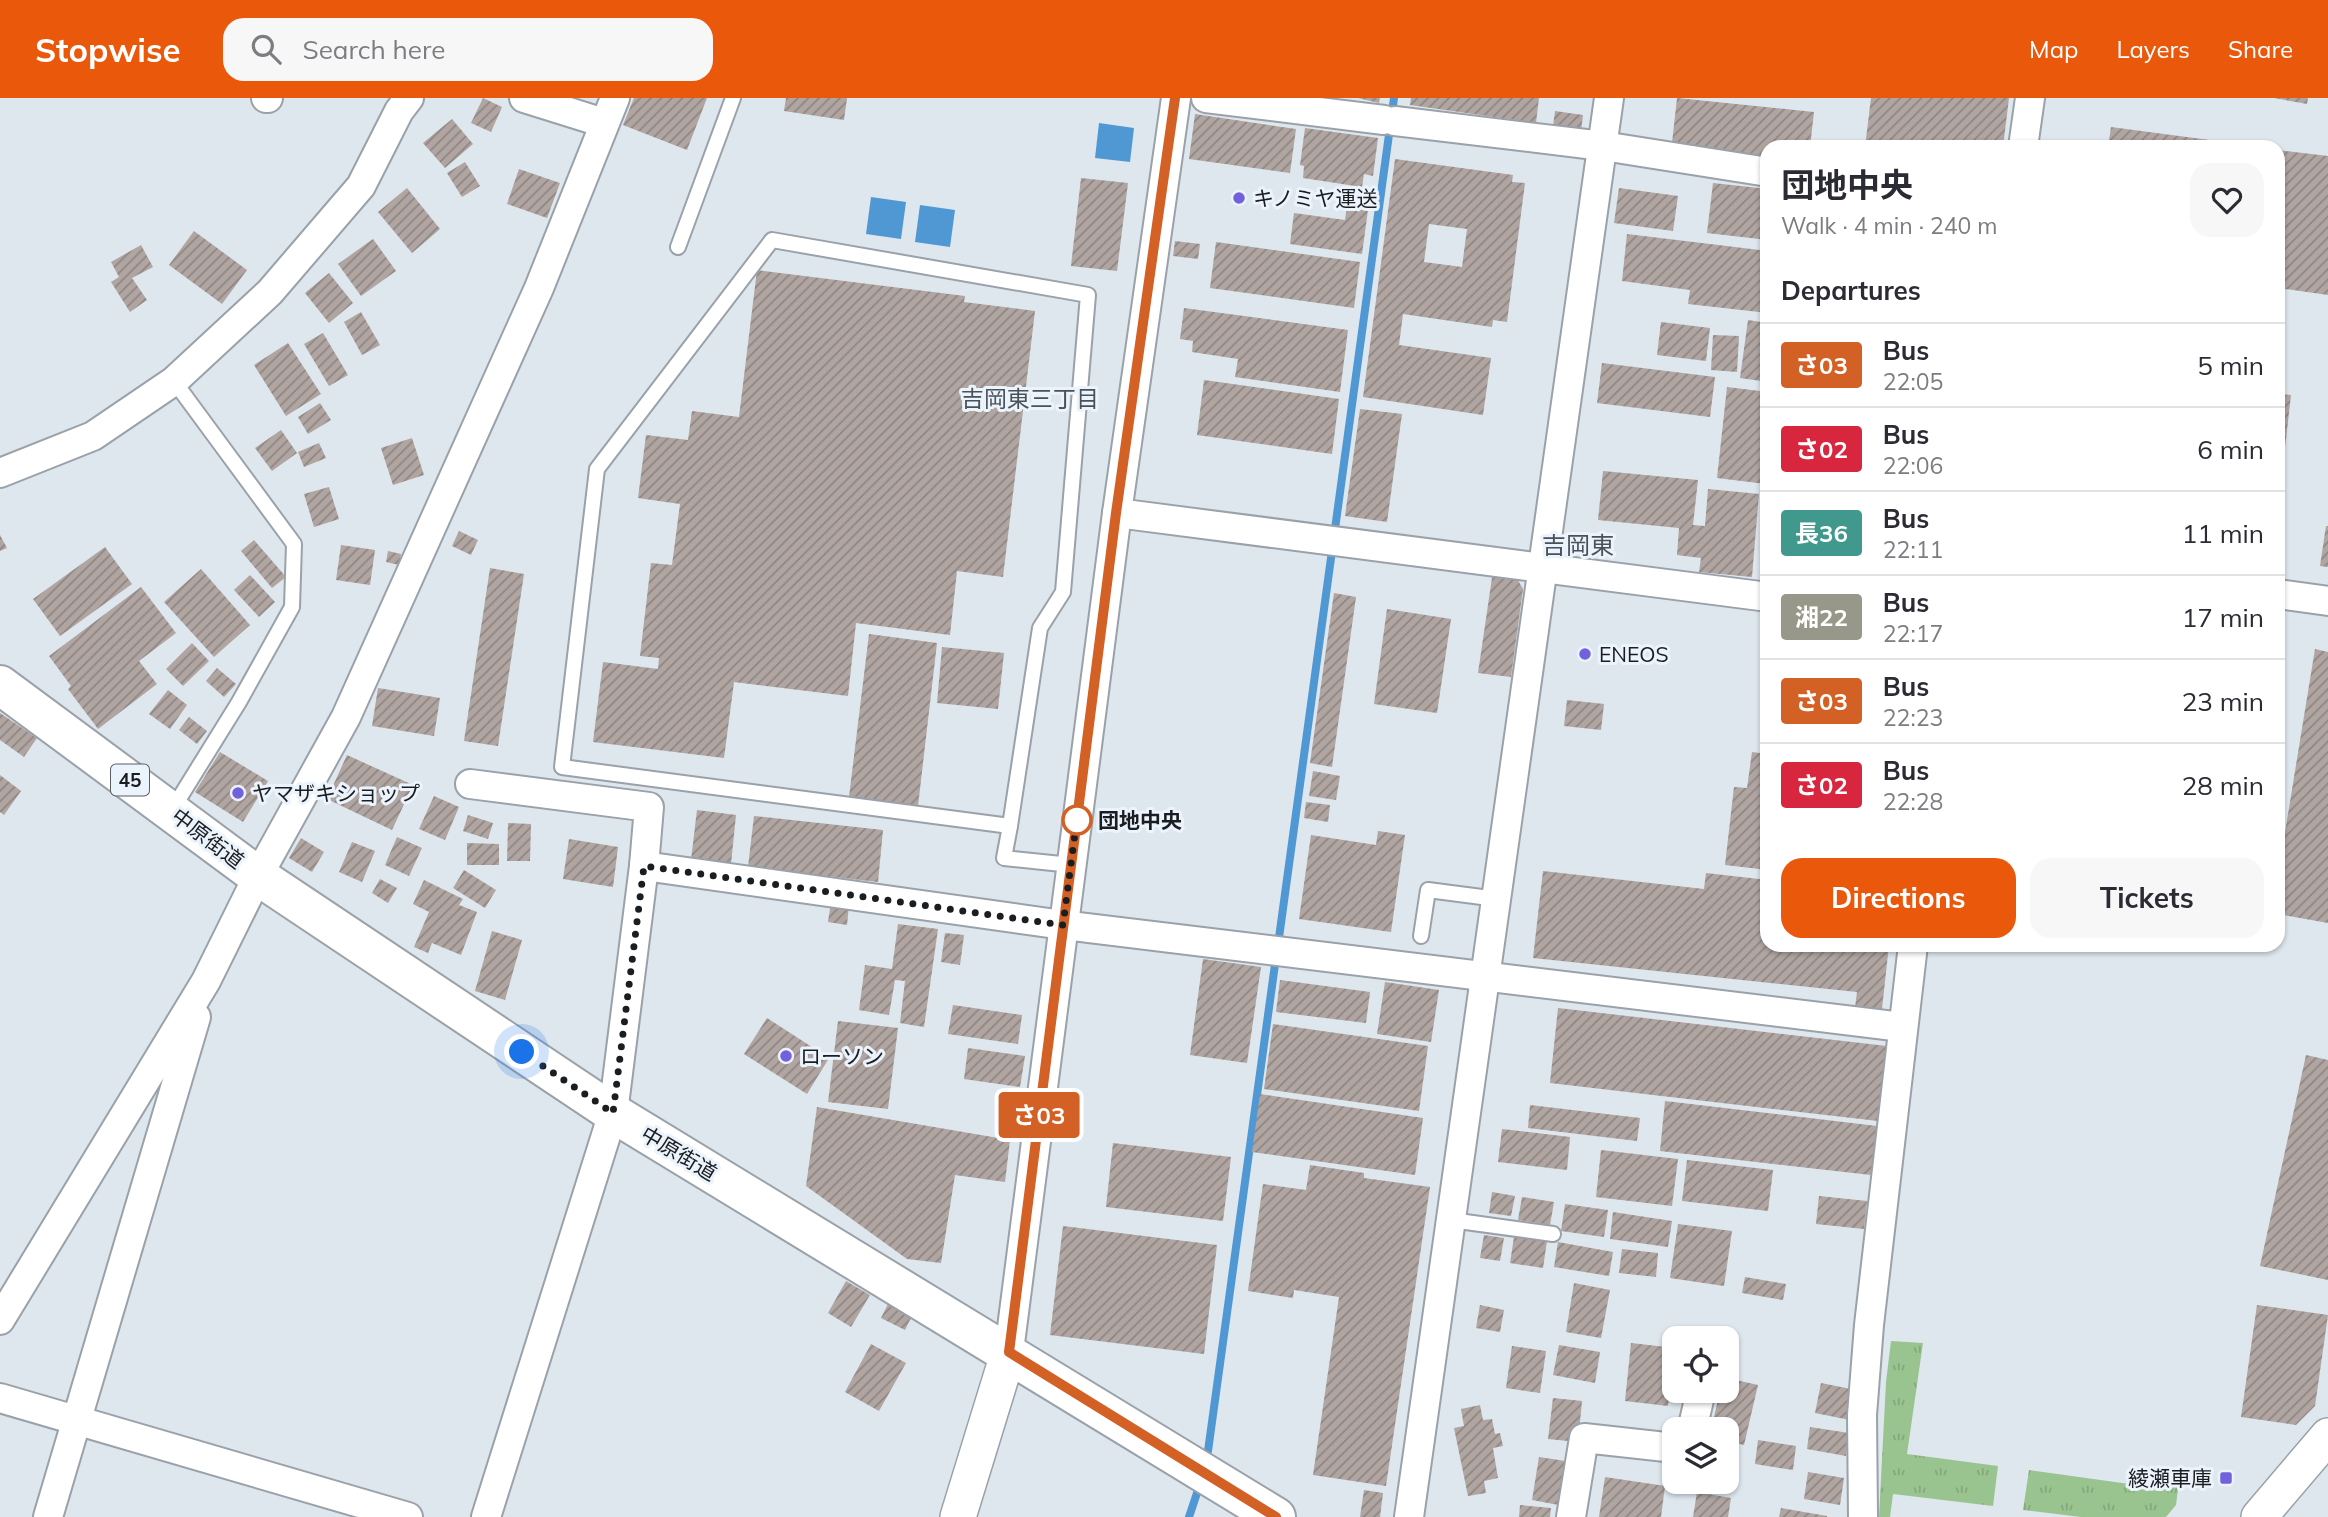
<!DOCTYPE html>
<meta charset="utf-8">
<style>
:root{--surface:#fff;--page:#f7f7f7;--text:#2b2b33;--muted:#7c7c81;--line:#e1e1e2;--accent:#ea580c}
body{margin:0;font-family:Mulish,"Noto Sans JP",sans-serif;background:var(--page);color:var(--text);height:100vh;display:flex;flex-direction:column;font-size:26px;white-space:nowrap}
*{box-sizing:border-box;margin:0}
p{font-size:23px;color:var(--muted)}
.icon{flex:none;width:38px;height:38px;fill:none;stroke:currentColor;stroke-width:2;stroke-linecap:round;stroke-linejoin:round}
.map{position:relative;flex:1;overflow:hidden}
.details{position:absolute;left:1760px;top:42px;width:525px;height:812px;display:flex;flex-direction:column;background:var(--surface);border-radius:21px;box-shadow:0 2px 5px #0004}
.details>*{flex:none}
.badge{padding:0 14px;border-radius:5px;font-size:24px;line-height:46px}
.fabs{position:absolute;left:1662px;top:1228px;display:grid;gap:14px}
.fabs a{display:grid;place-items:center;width:77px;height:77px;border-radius:14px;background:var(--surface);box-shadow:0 2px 5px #0004;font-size:35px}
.you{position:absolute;width:35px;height:35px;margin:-18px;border:5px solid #fff;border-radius:50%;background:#1a73e8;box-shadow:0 0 0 10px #1a73e833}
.map>.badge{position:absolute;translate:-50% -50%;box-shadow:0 0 0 4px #fff}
h2{padding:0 21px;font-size:26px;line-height:63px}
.round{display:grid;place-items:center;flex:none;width:74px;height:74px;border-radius:21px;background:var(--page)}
.head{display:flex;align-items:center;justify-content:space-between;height:119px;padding:0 21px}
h1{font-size:33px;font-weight:700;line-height:52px}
.primary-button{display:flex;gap:14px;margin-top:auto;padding:14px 21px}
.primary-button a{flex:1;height:80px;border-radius:21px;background:var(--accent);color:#fff;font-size:28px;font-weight:700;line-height:80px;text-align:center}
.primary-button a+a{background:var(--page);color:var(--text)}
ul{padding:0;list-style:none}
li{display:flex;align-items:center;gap:21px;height:84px;padding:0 21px;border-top:2px solid var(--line)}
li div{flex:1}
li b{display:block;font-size:26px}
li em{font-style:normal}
li .badge{min-width:77px;font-weight:700;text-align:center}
header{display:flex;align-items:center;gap:42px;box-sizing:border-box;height:98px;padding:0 35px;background:var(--accent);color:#fff}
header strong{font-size:33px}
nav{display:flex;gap:38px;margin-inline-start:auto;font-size:24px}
.search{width:490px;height:63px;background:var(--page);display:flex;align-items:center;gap:18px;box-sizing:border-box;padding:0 24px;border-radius:21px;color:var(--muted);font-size:26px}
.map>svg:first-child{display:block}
</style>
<header>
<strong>Stopwise</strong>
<div class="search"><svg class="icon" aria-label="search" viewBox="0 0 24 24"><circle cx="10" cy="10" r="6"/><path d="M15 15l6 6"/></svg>Search here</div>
<nav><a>Map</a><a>Layers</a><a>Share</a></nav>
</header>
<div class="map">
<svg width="2328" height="1419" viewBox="0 0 2328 1419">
<defs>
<pattern id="grass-tufts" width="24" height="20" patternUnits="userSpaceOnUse" patternTransform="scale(1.75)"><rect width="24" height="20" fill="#99c48f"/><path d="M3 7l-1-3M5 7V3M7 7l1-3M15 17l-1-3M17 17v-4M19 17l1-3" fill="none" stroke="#83a87b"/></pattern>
<pattern id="building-hatch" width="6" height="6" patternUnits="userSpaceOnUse" patternTransform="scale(1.75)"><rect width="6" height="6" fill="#b0a5a1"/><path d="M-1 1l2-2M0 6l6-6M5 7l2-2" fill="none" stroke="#8e8683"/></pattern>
</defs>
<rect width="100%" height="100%" fill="#dee6ee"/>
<g fill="url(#grass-tufts)">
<path d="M1891,1243L1923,1245L1907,1356L1998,1368L1993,1408L1893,1396L1890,1419H1879L1886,1284Z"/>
<path d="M2029,1372L2158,1390L2161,1373L2180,1376L2176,1407L2166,1419H2081L2023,1412Z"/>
</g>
<g fill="#5098d4">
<path d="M1099,25L1134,30L1130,64L1095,60Z"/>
<path d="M871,99L906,104L901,141L866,136Z"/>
<path d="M920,107L955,112L950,149L915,144Z"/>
</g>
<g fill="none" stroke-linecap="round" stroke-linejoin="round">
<g stroke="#5098d4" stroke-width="8">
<path d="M1278,847L1394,0"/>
<path d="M1208,1353L1276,859"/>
<path d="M1189,1419L1197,1395"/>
</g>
</g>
<g fill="url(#building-hatch)" fill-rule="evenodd">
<path d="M483,0L502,9L491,34L471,25Z"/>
<path d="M634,0H707L687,52L623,27Z"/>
<path d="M786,0H847L844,22L784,13Z"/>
<path d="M1358,0H1380L1379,5Z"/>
<path d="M1411,0H1539L1536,25L1410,7Z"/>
<path d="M1677,0L1814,14L1810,49H1768V65L1671,54Z"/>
<path d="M1871,0H2009L2003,49H1865Z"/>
<path d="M2274,0H2308L2307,6Z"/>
<path d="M1555,13L1583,17L1581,33L1553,29Z"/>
<path d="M1195,16L1296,31L1290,75L1189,61Z"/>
<path d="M452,21L473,46L445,70L423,45Z"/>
<path d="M2111,29L2247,47V49H2108Z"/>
<path d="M1305,30L1378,40L1373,78L1364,76L1362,89L1303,80L1304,68L1300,67Z"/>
<path d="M2278,52L2328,58V197L2278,190Z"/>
<path d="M1395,61L1513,77L1512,84L1525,85L1507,224L1493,222L1492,229L1403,216L1399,247L1491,260L1483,317L1363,299ZM1429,126L1467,131L1462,169L1424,164Z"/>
<path d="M465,64L480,88L462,99L447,75Z"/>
<path d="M519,71L560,85L547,120L507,106Z"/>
<path d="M1081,80L1128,85L1117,173L1071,168Z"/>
<path d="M1713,85L1768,91V142L1707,135Z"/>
<path d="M407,90L440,131L412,155L378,114Z"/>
<path d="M1619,90L1678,98L1673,133L1614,125Z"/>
<path d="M1347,109L1368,112L1362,156L1290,146L1294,115L1345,122Z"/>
<path d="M194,133L247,172L222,206L169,167Z"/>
<path d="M1627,136L1768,153V215L1688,206L1690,192L1622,183Z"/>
<path d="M373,141L396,173L361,198L338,166Z"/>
<path d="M1175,143L1200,146L1198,161L1173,158Z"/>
<path d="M1216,144L1360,164L1354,210L1210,190Z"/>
<path d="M141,147L153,169L132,180L147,202L130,214L111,184L119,179L111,164Z"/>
<path d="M757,172L965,198L964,204L1035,213L1003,479L957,473L950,537L856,525L848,598L734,584L724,660L593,644L603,564L658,571L659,560L640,558L651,465L672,467L680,406L638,400L646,337L688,342L692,313L739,319Z"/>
<path d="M329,175L353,205L329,225L305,195Z"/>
<path d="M1184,210L1348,232L1340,294L1235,279L1238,261L1192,254L1193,243L1180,241Z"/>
<path d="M361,214L380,247L362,257L344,224Z"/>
<path d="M1748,222L1768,225V284L1740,280Z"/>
<path d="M1661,224L1710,230L1706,263L1657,257Z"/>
<path d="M323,235L348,277L329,288L304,246Z"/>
<path d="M1713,237L1739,238L1737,274L1711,272Z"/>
<path d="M288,245L321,296L286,318L254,267Z"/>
<path d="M1602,265L1715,279L1710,319L1597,305Z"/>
<path d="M1204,282L1339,301L1332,356L1197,337Z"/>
<path d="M1727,289L1768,294L1766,386L1717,380Z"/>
<path d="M2278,296L2291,297L2284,358L2278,357Z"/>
<path d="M320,305L331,322L308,336L298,319Z"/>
<path d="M1360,311L1402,316L1387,424L1345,418Z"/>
<path d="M281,332L297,355L272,373L255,350Z"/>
<path d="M412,340L424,377L393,387L381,350Z"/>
<path d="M319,345L326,360L304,369L298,354Z"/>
<path d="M1603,373L1698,382L1693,427L1705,428L1708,391L1759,396L1752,479L1699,474L1701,460L1677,457L1679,430L1598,422Z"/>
<path d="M329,389L339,421L314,429L304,396Z"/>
<path d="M2326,428H2328V469L2320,468Z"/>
<path d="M459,433L478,442L471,457L452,448Z"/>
<path d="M0,437L7,450L0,453Z"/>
<path d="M254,442L286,479L272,490L241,453Z"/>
<path d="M341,447L375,452L370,487L336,482Z"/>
<path d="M105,449L132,486L60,538L33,501Z"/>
<path d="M1766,450H1768V483L1762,482Z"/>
<path d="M388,453L401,456L399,467L386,464Z"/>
<path d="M490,470L524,476L498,648L464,643Z"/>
<path d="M201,471L250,527L214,559L164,504Z"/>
<path d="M1493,473L1515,477L1523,491L1511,579L1478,575Z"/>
<path d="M250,477L275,504L259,519L234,492Z"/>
<path d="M141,489L176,535L139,563L157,586L98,631L68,591L71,588L49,558Z"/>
<path d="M1334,495L1356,499L1332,669L1310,665Z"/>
<path d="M1387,511L1451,521L1437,615L1374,606Z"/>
<path d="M869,536L937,545L918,708L849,699Z"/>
<path d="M192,545L209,563L183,588L166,571Z"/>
<path d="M942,549L1004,555L998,611L937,605Z"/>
<path d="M2315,551L2328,554V825L2278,816V777Z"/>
<path d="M217,570L236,586L224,599L206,583Z"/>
<path d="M378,590L440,600L434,638L372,628Z"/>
<path d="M168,592L187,607L170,631L149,616Z"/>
<path d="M1567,602L1604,606L1601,632L1564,628Z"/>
<path d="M0,615L37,640L24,659L0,642Z"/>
<path d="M189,619L207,633L197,646L179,632Z"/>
<path d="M220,654L268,683L243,724L195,694Z"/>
<path d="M1752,654L1768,656V772L1725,767L1734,689L1747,690Z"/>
<path d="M347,657L413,687L392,732L327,701Z"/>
<path d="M1313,673L1340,678L1336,702L1309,698Z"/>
<path d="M0,677L21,693L4,717L0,714Z"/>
<path d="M434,698L459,709L445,742L419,731Z"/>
<path d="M1306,704L1330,707L1328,724L1304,720Z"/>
<path d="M697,712L736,717L731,766L691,762Z"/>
<path d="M468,717L493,725L488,741L463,733Z"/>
<path d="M754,718L883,732L878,784L748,769Z"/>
<path d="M508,725L531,726L530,763H507Z"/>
<path d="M1378,733L1405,737L1391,834L1299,821L1311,737L1376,747Z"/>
<path d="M397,739L422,750L409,778L385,767Z"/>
<path d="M301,740L324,754L312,774L289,760Z"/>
<path d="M569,741L618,749L613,789L563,781Z"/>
<path d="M352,744L375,753L362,784L339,774Z"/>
<path d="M467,745L499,746V767H467Z"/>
<path d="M464,772L496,792L485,810L453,790Z"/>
<path d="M1543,773L1704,791L1706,775L1768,782V847H1889L1881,920L1854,917L1857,894L1533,860Z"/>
<path d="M380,781L397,790L388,805L372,795Z"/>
<path d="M424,782L463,801L459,807L477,814L461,857L432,845L428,855L414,849L429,814L413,806Z"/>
<path d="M831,804L849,807L847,827L828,824Z"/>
<path d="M898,826L938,831L924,929L900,925L905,883L895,882L889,917L859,912L865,867L892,871Z"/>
<path d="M492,833L522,842L505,902L475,893Z"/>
<path d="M945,835L964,837L960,867L941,864Z"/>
<path d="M1203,861L1261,869L1247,965L1190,957Z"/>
<path d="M1280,882L1370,894L1366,925L1276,914Z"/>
<path d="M1385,884L1439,892L1431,944L1377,936Z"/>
<path d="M953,907L1022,917L1018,946L948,936Z"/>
<path d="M1558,910L1887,948L1878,1023L1550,985Z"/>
<path d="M767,920L829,960L807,996L744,956Z"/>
<path d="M838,923L898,930L888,1011L828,1004Z"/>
<path d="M1273,926L1428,948L1419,1013L1264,991Z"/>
<path d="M968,950L1025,958L1020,989L964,981Z"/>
<path d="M2306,957L2328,962V1182L2260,1168Z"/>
<path d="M1260,996L1423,1020L1415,1077L1252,1054Z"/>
<path d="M1665,1003L1877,1028L1871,1077L1660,1053Z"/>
<path d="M1530,1007L1640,1020L1637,1043L1528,1030Z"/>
<path d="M817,1009L1010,1042L1005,1084L955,1077L941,1165L907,1161L806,1088Z"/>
<path d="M1502,1031L1570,1039L1567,1072L1498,1064Z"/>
<path d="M1113,1045L1231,1059L1223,1123L1106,1109Z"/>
<path d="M1601,1052L1678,1061L1672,1108L1596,1099Z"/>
<path d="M1687,1062L1773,1072L1768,1113L1682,1103Z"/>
<path d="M1310,1067L1364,1075V1080L1430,1089L1386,1388L1313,1377L1339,1199L1294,1192L1293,1200L1248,1193L1263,1086L1306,1092Z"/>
<path d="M1492,1094L1515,1098L1511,1118L1489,1115Z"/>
<path d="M1819,1098L1867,1103L1864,1131L1816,1126Z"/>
<path d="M1522,1099L1554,1104L1550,1127L1518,1122Z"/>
<path d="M1565,1106L1608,1112L1604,1139L1561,1133Z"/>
<path d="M1613,1114L1672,1123L1668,1149L1610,1141Z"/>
<path d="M1678,1126L1732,1133L1724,1188L1670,1180Z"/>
<path d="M1063,1128L1217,1147L1204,1256L1050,1237Z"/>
<path d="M1484,1137L1504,1140L1500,1163L1480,1160Z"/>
<path d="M1514,1139L1547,1143L1543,1170L1510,1165Z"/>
<path d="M1558,1144L1613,1154L1609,1178L1554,1169Z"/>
<path d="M1622,1151L1658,1155L1656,1179L1619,1175Z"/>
<path d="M1745,1179L1786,1186L1783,1202L1742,1195Z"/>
<path d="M846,1183L870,1197L851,1229L828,1215Z"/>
<path d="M1574,1185L1610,1192L1601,1240L1566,1234Z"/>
<path d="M891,1200L915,1212L905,1232L881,1220Z"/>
<path d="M1480,1207L1504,1212L1500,1234L1476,1230Z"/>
<path d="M2257,1207L2328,1217L2315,1308L2296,1327L2241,1319Z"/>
<path d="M1631,1245L1675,1250L1668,1308L1625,1303Z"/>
<path d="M871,1246L906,1265L879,1313L845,1294Z"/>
<path d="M1559,1247L1600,1254L1595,1285L1553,1277Z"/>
<path d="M1512,1248L1546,1253L1540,1295L1506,1290Z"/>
<path d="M1727,1280L1758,1287L1744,1347L1727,1343V1332H1711L1720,1293H1727Z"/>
<path d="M1821,1285L1856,1292L1850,1322L1815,1315Z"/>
<path d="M1553,1300L1582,1303L1578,1344L1548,1341Z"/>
<path d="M1480,1307L1483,1322L1492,1321L1495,1336L1500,1335L1503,1348L1493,1350L1498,1380L1484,1383L1486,1395L1468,1398L1454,1330L1464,1328L1461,1311Z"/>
<path d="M1810,1329L1849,1335L1846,1358L1807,1351Z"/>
<path d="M1758,1342L1796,1348L1793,1372L1755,1366Z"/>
<path d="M1539,1359L1572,1364L1564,1408L1532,1402Z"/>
<path d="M1808,1374L1844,1380L1840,1407L1804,1401Z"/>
<path d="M1605,1379L1665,1388L1661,1419H1599Z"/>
<path d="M1364,1392L1383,1395L1380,1419H1360Z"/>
<path d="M1697,1394L1731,1400L1728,1419H1693Z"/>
<path d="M1520,1407L1551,1410L1550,1419H1519Z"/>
<path d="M1781,1410L1827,1418V1419H1779Z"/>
</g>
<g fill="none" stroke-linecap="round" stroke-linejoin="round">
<defs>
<g id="service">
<path d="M772,142L1088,197L1063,494L1040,530L1010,728L562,669L597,371Z"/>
<path d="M678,149L733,0"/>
<path d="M172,712L239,604L292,509L294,446L174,283"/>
<path d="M1010,728L1004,760L1071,767"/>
<path d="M1421,838L1428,792L1497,801"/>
<path d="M1451,1122L1553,1136"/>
</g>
<g id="minor">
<path d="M266,0H268"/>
<path d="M524,0L604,25"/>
<path d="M1206,0L1384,22"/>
<path d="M1395,23L1603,48L1768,74"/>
<path d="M2023,49L2030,0"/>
<path d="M0,375L93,338L174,283L270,194L361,88L399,13L409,0"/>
<path d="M1117,415L1768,499"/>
<path d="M2278,496L2328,503"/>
<path d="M470,686L649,709L644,768"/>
<path d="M0,1222L206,883L258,778L346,619L539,190L615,0"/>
<path d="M1009,1253L1117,415L1176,0"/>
<path d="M0,1300L408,1419"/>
<path d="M1692,1332L1701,1293"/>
<path d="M48,1419L196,919"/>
<path d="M486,1419L613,1015L644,768L1063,827L1902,929"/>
<path d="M1409,1419L1609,0"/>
<path d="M1571,1419L1584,1340L1675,1350"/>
<path d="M1863,1419L1862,1317L1869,1227L1913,847"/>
</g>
<g id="tertiary">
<path d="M958,1419L1009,1253"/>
<path d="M2259,1419L2328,1338"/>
</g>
<path id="primary" d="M0,587L258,778L613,1015L1276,1419"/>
</defs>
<use href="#service" stroke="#9aa1a9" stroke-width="18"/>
<use href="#minor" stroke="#9aa1a9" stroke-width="32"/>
<use href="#tertiary" stroke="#9aa1a9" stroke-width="38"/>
<use href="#primary" stroke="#9aa1a9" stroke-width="42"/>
<use href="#service" stroke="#fff" stroke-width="14"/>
<use href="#minor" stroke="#fff" stroke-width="28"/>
<use href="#tertiary" stroke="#fff" stroke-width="35"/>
<use href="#primary" stroke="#fff" stroke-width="38"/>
</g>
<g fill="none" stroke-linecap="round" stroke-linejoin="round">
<defs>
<path id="line" d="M1175,0L1116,415L1009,1254L1276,1419"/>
</defs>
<use href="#line" stroke="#fff" stroke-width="16"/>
<use href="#line" stroke="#d36024" stroke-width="10"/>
<path stroke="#1b1e21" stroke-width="7" stroke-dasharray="0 12.6" d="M522,954L613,1015L644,768L1063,827L1078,712L1077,722"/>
</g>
<g fill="#7161db" stroke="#ebf3fc" stroke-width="2.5">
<circle cx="1239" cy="100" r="7"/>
<circle cx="1585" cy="556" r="7"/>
<circle cx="238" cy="695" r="7"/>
<circle cx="786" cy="958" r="7"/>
<rect x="2219" y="1373" width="14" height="14" rx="3.5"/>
</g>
<circle fill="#fff" stroke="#d36024" stroke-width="3.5" cx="1077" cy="722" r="14"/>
<g text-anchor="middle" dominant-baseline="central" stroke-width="6" stroke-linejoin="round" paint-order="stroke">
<rect fill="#ebf3fc" stroke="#595e63" stroke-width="2" x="111" y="666.5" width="38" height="31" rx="5"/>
<g font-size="19" font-weight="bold" fill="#1b1e21">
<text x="130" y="682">45</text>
</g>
<g font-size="21" fill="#1b1e21" stroke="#ebf3fc" text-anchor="start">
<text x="1253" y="100">キノミヤ運送</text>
<text x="1599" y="556">ENEOS</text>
<text x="252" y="695">ヤマザキショップ</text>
<text x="800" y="958">ローソン</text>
<text x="2212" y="1380" text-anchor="end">綾瀬車庫</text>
</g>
<g font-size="21" font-weight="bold" fill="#1b1e21" stroke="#ebf3fc" text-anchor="start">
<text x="1098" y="722">団地中央</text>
</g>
<g font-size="21" fill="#1b1e21" stroke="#ebf3fc">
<text transform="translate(208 740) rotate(37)">中原街道</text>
<text transform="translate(679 1055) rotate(31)">中原街道</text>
</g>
<g font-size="23" fill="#4b5158" stroke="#ebf3fc">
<text x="1030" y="300">吉岡東三丁目</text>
</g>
<g font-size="24" fill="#4b5158" stroke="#ebf3fc">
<text x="1578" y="447">吉岡東</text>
</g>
</g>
</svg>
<div class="fabs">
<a><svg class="icon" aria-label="locate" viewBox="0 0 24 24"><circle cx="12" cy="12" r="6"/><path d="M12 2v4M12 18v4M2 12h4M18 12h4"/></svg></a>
<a><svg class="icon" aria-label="layers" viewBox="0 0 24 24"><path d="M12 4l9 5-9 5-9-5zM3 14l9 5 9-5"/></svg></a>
</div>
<div class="you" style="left:522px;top:954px"></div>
<b class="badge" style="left:1039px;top:1017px;background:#d36024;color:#fff">さ03</b>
<section class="details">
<div class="head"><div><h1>団地中央</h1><p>Walk · 4 min · 240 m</p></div><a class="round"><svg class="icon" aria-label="heart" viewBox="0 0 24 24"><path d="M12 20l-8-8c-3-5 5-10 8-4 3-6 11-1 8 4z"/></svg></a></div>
<h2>Departures</h2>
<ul>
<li><span class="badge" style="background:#d36024;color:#fff">さ03</span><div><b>Bus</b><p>22:05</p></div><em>5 min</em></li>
<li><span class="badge" style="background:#d7263d;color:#fff">さ02</span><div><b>Bus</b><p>22:06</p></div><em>6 min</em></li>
<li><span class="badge" style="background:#41988c;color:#fff">長36</span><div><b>Bus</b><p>22:11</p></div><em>11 min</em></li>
<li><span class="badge" style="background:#98988a;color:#fff">湘22</span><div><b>Bus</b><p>22:17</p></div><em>17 min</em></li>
<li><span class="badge" style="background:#d36024;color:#fff">さ03</span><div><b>Bus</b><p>22:23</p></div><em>23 min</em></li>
<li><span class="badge" style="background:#d7263d;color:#fff">さ02</span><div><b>Bus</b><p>22:28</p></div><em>28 min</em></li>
</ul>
<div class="primary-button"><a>Directions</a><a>Tickets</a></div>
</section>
</div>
